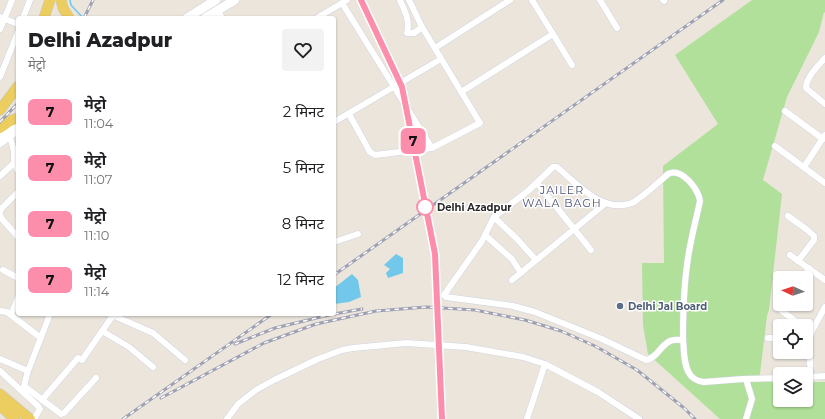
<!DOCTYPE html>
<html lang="hi">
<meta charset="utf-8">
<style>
:root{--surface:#fff;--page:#f2f2f2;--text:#202124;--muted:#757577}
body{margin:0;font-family:Montserrat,"Noto Sans Devanagari",sans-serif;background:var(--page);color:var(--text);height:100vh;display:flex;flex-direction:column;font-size:15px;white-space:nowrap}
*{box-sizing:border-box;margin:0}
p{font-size:13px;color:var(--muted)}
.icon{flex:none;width:22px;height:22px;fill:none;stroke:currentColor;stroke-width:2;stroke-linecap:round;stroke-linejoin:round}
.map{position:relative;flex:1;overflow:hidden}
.side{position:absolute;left:16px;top:16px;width:320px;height:300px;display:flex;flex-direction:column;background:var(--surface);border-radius:4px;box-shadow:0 1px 3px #0004}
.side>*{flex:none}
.badge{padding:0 8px;border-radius:6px;font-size:14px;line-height:26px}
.needle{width:26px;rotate:274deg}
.fabs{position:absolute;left:773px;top:271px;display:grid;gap:8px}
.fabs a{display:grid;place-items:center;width:40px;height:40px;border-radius:4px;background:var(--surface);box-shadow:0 1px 3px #0004;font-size:20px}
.map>.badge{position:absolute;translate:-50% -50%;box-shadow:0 0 0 2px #fff}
.round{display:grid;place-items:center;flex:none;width:42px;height:42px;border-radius:4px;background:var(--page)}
.overview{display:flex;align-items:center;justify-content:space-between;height:68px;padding:0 12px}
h1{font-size:19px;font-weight:800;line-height:30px}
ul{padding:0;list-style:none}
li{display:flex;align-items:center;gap:12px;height:56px;padding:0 12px}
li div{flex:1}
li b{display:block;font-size:15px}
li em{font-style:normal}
li .badge{min-width:44px;font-weight:700;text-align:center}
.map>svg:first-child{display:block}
</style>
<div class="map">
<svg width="825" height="419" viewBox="0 0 825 419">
<rect width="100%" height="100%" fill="#ebe5dc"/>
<path fill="#b0e09a" d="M752,0H825V13L824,12L819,32L787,97L763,180L782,194L769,310L767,316L759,382H780V400H806V382H825V419H720L648,354L643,325L642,263H664L663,166L718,124L675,55Z"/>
<g fill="#72c8ea">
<path d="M396,254L403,258V273L388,278L386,273L390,269L384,265Z"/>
<path d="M352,274L358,280L361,297L349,302L334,304V288Z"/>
</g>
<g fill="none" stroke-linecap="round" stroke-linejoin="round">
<path stroke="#72c8ea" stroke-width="1.5" d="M70,0L71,5L83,18"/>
<defs>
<g id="street">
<path d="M400,0C405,12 410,20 407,33H414L422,27"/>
<path d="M532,0L572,65"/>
<path d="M600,0L617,28"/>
<path d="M663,0L664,1"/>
<path d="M342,3L432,148"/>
<path d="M217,9L222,18"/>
<path d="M0,17L18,24"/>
<path d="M23,18L30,0"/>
<path d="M317,18L347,0"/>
<path d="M0,29L12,0"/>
<path d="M435,48L510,0"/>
<path d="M825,58C818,66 806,77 806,88L825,104"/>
<path d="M0,77L18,32"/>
<path d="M461,92L553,34"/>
<path d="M785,111L823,139"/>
<path d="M349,114L370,152L375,155L432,148L480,123L422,27L409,0"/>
<path d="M334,122L441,59"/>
<path d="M0,144L18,131"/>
<path d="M775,146L825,183"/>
<path d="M14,163L18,171"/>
<path d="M804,167L825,135"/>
<path d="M0,176L14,163V151L10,137"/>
<path d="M537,183L591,250"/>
<path d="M0,212L2,208L18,192"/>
<path d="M0,215L2,219L18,237"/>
<path d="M788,216L806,229L814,236V240L798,261"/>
<path d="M494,217L517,239L536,260"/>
<path d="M485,235L512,259L521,273"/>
<path d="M334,242L358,234"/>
<path d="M790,255L825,280"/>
<path d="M3,270L18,278"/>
<path d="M803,278L809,268"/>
<path d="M512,280L606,203"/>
<path d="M778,308L802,326"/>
<path d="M0,311L7,312L41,338"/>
<path d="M50,314L28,371L24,386L61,414L64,413L96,378"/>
<path d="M110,314L153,333L185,360"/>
<path d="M11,315L18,298"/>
<path d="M102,331L129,347L153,367"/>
<path d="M768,338H780"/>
<path d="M683,340C679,340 674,339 670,341C660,346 657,358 646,360L602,339L535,312L513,306L446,297L444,295L482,241L494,217L528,191L553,167H557C577,184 603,214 632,203C640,199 660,181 668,174C681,167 699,189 700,201C696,220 691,238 688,258C684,284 683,310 683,337C684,348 683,363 689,373C692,379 697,381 704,382L743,379L780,378"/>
<path d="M0,359L28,371"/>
<path d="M0,371L38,406L40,409L34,419"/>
<path d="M806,377L825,376"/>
<path d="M810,377V338L811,333L825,307"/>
<path d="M746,379L752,399L746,419"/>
<path d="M42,400L78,358L82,360L114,314"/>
<path d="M227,419L238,404L256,390L274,380L318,359L342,350L353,348L406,343L466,347L523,357L545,364L598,392L639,419"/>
<path d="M527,419L545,364"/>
</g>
<g id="secondary">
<path d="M187,18L216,0"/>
<path d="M205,18L235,0"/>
<path d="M0,136L18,123"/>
</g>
<g id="primary">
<path d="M61,0L63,8L69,18"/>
<path d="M44,18L50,0"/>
<path d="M0,110L18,86"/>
<path d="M0,128L10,121L18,118"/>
<path d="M0,394L30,419"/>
<path d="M0,406L15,419"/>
</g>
</defs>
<use href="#street" stroke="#d1d4e2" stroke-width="7"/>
<use href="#secondary" stroke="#d1d4e2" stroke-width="10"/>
<use href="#primary" stroke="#c7c7c7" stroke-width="11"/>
<use href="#street" stroke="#fff" stroke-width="6"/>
<use href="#secondary" stroke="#fff" stroke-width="9"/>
<use href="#primary" stroke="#ebcd60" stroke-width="10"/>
<defs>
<g id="rail">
<path d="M84,18L93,0"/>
<path d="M0,122L18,103"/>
<path d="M334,275L723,0"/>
<path d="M334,314L362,309"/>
<path d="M235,344L275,328L333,314"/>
<path d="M161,398L264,343L316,324L376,311L426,307L475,310L525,320L561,331L595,346L637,370L684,408L695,419"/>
<path d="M123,419L272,314"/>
</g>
</defs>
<use href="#rail" stroke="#9fa1b3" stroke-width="3"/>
<use href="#rail" stroke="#fff" stroke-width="1.5" stroke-dasharray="4.5" stroke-linecap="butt"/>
</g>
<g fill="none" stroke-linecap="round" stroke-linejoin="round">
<defs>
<path id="line" d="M361,0L402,87L435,254L442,419"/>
</defs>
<use href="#line" stroke="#fff" stroke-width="9"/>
<use href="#line" stroke="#fc8eac" stroke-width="6"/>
</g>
<circle fill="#fff" stroke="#fc8eac" stroke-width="2" cx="425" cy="207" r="8"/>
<circle fill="#5c6f8a" stroke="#fff" stroke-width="1.5" cx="620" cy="306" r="4"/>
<g text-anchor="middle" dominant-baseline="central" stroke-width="3" stroke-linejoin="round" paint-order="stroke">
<g font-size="10" font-weight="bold" fill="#292929" stroke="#fff" text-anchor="start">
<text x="437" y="207">Delhi Azadpur</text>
</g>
<g font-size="10" font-weight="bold" fill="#4e5e75" stroke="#fff" text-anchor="start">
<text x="628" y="306">Delhi Jal Board</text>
</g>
<g font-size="11" letter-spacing="1" fill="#4b5378" stroke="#fff">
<text x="562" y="190">JAILER<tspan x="562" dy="13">WALA BAGH</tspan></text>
</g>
</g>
</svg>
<div class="fabs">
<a><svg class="needle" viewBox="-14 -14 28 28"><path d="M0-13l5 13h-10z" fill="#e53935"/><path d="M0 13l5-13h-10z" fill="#757577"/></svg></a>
<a><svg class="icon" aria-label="locate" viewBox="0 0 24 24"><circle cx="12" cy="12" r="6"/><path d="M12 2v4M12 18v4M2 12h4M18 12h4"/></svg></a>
<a><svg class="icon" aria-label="layers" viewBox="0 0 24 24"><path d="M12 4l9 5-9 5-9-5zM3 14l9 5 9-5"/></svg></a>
</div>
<b class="badge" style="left:413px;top:141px;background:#fc8eac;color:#111">7</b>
<section class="side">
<div class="overview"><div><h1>Delhi Azadpur</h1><p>मेट्रो</p></div><a class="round"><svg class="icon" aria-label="heart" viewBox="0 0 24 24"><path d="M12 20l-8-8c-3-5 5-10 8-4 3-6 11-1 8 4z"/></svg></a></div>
<ul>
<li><span class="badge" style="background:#fc8eac;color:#111">7</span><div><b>मेट्रो</b><p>11:04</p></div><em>2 मिनट</em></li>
<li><span class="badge" style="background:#fc8eac;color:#111">7</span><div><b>मेट्रो</b><p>11:07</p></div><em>5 मिनट</em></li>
<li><span class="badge" style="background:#fc8eac;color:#111">7</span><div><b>मेट्रो</b><p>11:10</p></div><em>8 मिनट</em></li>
<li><span class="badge" style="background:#fc8eac;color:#111">7</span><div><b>मेट्रो</b><p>11:14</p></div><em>12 मिनट</em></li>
</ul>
</section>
</div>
